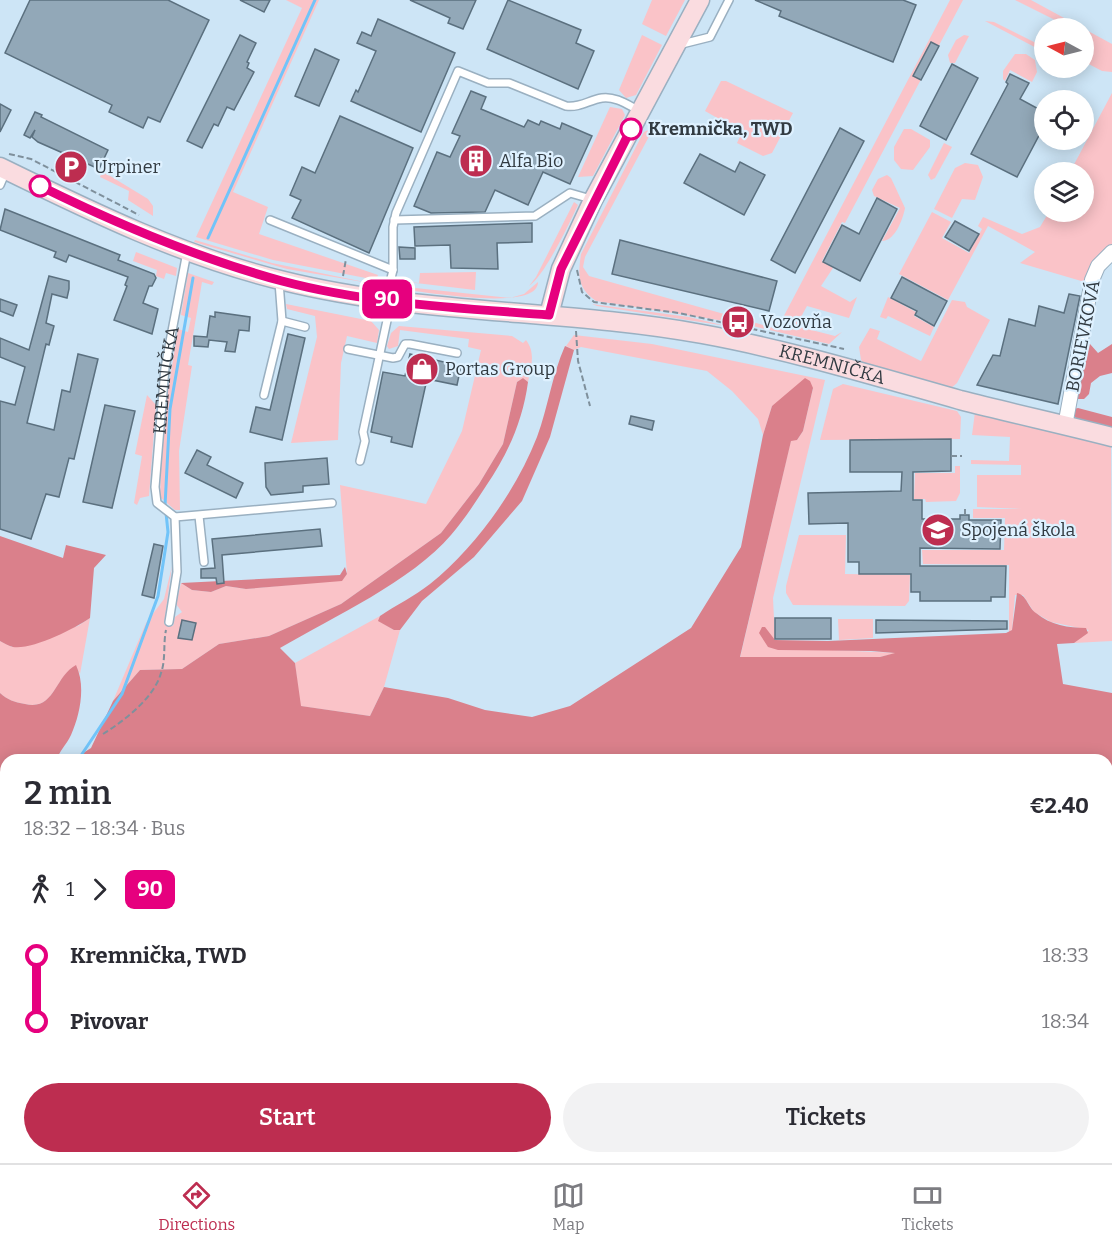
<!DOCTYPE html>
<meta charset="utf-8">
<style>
:root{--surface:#fff;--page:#f2f2f3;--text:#2b2b33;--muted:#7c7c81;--line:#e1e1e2;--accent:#bd2d50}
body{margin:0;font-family:Bitter,serif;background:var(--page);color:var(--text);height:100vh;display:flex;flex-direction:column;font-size:22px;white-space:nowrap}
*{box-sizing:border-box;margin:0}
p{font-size:20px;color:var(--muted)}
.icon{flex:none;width:33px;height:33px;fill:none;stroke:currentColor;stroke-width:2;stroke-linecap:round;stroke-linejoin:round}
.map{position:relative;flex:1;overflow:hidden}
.drawer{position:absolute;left:0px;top:754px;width:1113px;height:410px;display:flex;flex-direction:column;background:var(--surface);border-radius:18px 18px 0 0;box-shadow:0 3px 15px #0003}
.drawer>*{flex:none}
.badge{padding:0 12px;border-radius:9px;font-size:21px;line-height:39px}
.needle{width:39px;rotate:277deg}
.buttons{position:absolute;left:1034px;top:18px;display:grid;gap:12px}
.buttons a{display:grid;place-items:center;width:60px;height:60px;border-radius:50%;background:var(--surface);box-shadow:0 3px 15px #0003;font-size:30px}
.map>.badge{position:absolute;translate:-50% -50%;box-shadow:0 0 0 3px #fff}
.legs{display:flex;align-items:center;gap:9px;height:66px;padding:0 24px;font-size:20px}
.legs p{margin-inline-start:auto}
.summary{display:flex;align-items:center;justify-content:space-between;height:102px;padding:0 24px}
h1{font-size:33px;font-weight:600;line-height:45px}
.cta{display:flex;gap:12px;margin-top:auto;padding:12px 24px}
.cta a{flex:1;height:69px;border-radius:36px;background:var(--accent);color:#fff;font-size:24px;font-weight:600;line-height:69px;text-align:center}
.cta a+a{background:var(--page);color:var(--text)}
ul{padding:0 24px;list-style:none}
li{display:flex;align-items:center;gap:21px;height:66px;font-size:22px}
li i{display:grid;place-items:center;width:9px;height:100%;margin:0 8px;background:currentColor}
li i::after{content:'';width:15px;height:15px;margin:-8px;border:4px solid;border-radius:50%;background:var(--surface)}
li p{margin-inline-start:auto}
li:first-child i{background:linear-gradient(#0000 50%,currentColor 0)}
li:last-child i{background:linear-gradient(currentColor 50%,#0000 0)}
.dock{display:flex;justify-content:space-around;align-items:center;height:84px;border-top:2px solid var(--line);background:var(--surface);font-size:16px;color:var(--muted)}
.dock a{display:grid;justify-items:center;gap:3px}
.dock .on{color:var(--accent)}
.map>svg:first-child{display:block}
</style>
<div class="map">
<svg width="1112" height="1163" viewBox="0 0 1112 1163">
<rect width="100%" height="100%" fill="#cde5f6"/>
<g fill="#fac3c8">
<path d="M286,0H319L233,192L268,207L259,234L378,275L376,280L273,260L196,237L302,8Z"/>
<path d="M652,0H685L666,36L642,24Z"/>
<path d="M950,0H963L845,223L842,222L822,261L833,268L821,286L850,302L857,297L849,318L807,306L796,326L835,336L842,332L829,344L740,323V320L733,318L731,322L596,301C577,288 578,275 581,254L640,139L644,132L654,127L585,257L583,267L589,276L777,329Z"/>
<path d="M1015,0H1031L1112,44V72L1102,71L1083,61V28H1057L1055,20Z"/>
<path d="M985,21L994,22L1044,47V52Z"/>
<path d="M642,35L662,45L636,95L626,98L619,90Z"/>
<path d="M964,35L969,36L955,63H950L948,55L956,40Z"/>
<path d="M1015,54H1026L1035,60L1037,72L1032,82L1010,70L1005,81L1003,79V71Z"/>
<path d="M721,81H726L793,113L772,153L763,156L737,143L742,132L705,111Z"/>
<path d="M1112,93V245L1095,261L1088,283L1020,263L1035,252L988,226L948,300L899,274L932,212L951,222L942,238L969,253L982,229L978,226L983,217L1022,234L1040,227L1049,212H1083V172H1070Z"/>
<path d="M610,107L622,109L625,115L593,176L578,177Z"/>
<path d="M904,129H911L930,140V147L913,170L901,169L894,160V147Z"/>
<path d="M944,143L952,147L935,178L931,180L928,175Z"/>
<path d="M965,163L978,165L983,177L975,200L962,199L952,218L934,209L955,168Z"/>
<path d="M102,171L148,199L153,206V216L128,200L129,191L100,177Z"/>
<path d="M887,175L891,178L905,208C903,219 895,241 882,241L900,208L874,196L872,190L878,179Z"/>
<path d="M574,202L578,205C569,224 545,275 529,286L536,277Z"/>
<path d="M195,240L272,263L369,283L287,269L194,242Z"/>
<path d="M136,252L177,268L176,276L166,273L164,279L156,276L157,270L133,261Z"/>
<path d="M476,272L475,290L399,281L419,283L420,273Z"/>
<path d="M188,273L214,282L212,285L202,282L188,365L192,366L179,451L180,510H175L160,497L163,422L178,329L188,332L191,318L181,315Z"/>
<path d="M538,282C538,312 428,292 406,290V287L510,298L524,294Z"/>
<path d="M888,297L916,312L914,316L934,327L930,336L888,316L886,319L880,317Z"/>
<path d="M952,300L965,302L967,307L990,320L957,383L950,389L866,366L861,360L859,347L870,328L880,331L877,339L921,361Z"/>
<path d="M286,304L371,321L379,330L377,343L347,336L341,363L338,440L291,443L317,337L315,316L287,309Z"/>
<path d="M592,304L689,317L726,326L597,306Z"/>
<path d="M399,326L512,336L523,343L526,340C536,353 531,367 528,382L523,378L517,382L503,444L479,484L441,533L341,604L269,636L219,644L182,669L140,670L113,701L146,623L164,599L172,566L164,624L173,626L175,617L182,612L176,604L181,583L192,590L211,592L226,586L246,589L342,580L347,574L340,485L426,504L462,431L481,350L468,347L469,339L400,330L398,346L389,349L387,346L391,333Z"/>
<path d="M574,335L652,344L825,380L773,598L775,640L771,636L768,647L897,653L880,657L740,658L791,440H797L803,431L813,388L772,406L763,435L758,419L732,391L707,371L581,347L574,350L566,346Z"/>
<path d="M843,384L957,411L961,417L960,439L820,440L833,389Z"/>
<path d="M147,395L156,405L149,496L140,498L137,505L134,503L142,456L135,454Z"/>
<path d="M975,412L1111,446L1112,641L1074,643L1089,630L1051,622L1034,612L1023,595H1015L1012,630L1009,632V565L923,564L922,550H1004L1005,518H973V509H1022L977,507V475H1021V465L971,464V460L1009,461L1010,437L972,435Z"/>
<path d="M955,466H960V493L956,501L926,502L925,499H914L915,473H955Z"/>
<path d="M799,535H846L845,574L910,575L909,601L905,606L793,605L786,593V586Z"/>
<path d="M380,616L379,621L394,630H400L384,687L370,716L300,706L295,663Z"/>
<path d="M90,618L80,674L76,666C54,677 55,711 25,704C14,702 8,700 0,693V641L12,647L78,626Z"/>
<path d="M838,619H873V638L839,640Z"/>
</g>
<g fill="#da808b">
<path d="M1085,344H1090L1098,353L1112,344V373L1100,376L1091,383L1089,394L1084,399H1076Z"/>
<path d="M565,346L574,350L550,437L522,501L474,557L422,601L400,630H394L378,621L380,616C396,605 415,596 430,584C475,548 516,491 537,437C548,407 552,375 565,346Z"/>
<path d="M523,378L528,382C523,420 508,454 486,486C475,503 464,520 451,535C412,581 333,617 280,648L295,663L301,706L370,716L384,687L448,698L485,710L532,717L570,706L691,628L741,547L763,435L772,406L805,378L810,381L813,388L803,431L797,440L791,441L740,657H880L895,653L871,651L778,650L768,647L759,633L762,627H765L775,640L828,641L1006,633L1012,630L1017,593C1027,595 1028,608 1036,613C1050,625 1069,628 1086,628L1088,633L1074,643L1057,644L1063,684L1112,693V948L1107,954V760H72L91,748L113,701L140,670L182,669L219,644L269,636L341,604L441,533L479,484L503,444L517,382Z"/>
<path d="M1078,408L1112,417V429L1077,420L1074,415V409Z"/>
<path d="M0,536L63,558L66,545L106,555L94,568L90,618C74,629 32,650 13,647C9,646 4,643 0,641Z"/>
<path d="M345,567L347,574L342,581L246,589L226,586L211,592L192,590L181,583L340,575Z"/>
<path d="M76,665C86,686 80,715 71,735C67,744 59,751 57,760H6V1158H1107V1013L1112,1017V1163H0V693C8,700 14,702 25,704C55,711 54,677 76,665Z"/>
</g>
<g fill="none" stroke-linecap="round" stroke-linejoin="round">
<g stroke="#71c4f9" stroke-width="3">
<path d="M208,238L315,0"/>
<path d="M165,506L170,409L193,278"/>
<path d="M78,760L122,694L158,596L168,532L166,513"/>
<path d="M0,905L6,893"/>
<path d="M1107,988L1112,978"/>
<path d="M897,1163L901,1158"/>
</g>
</g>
<g fill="#92a8b8" stroke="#5b707f" stroke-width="1.5">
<path d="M30,0H168L209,20L160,122L148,117L143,128L109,112L112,105L5,53Z"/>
<path d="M240,0H270L264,12Z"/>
<path d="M410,0H476L463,29L448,23L450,18Z"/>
<path d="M508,0L581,30L576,43L594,51L578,89L487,49Z"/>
<path d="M755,0H903L916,5L893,62L779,16L781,11Z"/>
<path d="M378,19L455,53L421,132L351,101L356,90L358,92L376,51L357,43L362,32L371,36Z"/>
<path d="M240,35L256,43L247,62L249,63L247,68L254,72L234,110L227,107L218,126L214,124L202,148L187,141Z"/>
<path d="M931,42L939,46L921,80L913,76Z"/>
<path d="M315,49L339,60L319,106L295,96Z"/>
<path d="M952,64L978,78L946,140L920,126Z"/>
<path d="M1010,74L1029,83L1020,99L1044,112V126L1017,177L971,154L1008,84L1006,82Z"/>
<path d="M471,91L486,97L481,109L524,127L528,120L539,125L541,121L560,129L562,123L592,136L570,184L543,172L528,205L495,190L485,212L431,213L414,206L437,152L450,157L460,136L452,133Z"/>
<path d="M0,104L11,110L0,132Z"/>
<path d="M35,112L42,115L41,117L108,150L99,169L38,142L32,137L35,130L30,138L24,135Z"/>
<path d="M340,116L413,148L369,253L292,218L301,200L290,195L302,167L315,173Z"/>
<path d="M840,128L864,141L795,273L771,260Z"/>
<path d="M700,154L735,172L740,162L765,175L744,215L684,183Z"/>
<path d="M877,198L897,209L860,281L823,262L842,225L859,234Z"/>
<path d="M5,209L120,255L118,260L154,274L156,278L152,286H149L143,303L158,309L152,334L114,320L127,286L125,285L128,277L69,255L66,262L54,257L56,252L0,230Z"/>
<path d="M955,221L979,234L969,251L945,237Z"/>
<path d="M532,223V242L497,243L498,269L451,268L450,245L415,246L414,227Z"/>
<path d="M620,240L777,281L769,311L612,274Z"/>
<path d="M399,247L415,248V259H400Z"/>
<path d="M49,276L69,281V289L67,298L52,294L46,323L54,326L49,345L46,344L27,423L54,430L62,390L70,392L78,354L98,359L74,459L69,458L59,497L46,494L31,539L0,529V401L15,405L25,367L0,357V338L29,350Z"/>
<path d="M902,277L947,301L934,326L915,315L917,311L891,298Z"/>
<path d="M1069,294L1080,296L1058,404L977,385L993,355L1000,356L1009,319L1035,326L1039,306L1064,313Z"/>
<path d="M0,299L17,305L13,316L0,311Z"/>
<path d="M215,312L250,317L249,331L239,330L235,352L225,351L227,342L209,340L208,347L194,346V336L207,337L210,316L215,317Z"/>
<path d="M288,334L305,338L282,440L250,432L256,407L270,410Z"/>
<path d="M410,354L461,366L457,385L427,379L412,447L391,442L392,437L371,432L383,372L405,376Z"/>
<path d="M105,405L135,411L112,508L83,502Z"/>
<path d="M631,416L654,421L652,430L629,424Z"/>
<path d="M951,439V471L913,472V500H922V519H960V515H969V520H1001L1000,549L920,548V566H1006L1005,597H991V601H920V592H911V574H859V562H848V523L809,524L808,493L901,491L902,472H850V440Z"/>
<path d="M197,450L211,457L207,465L243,483L236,498L185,473Z"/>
<path d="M327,458L329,484L303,486V492L271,495L266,487L265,463Z"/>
<path d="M320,529L322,546L222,555L224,583L217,584L216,578H201V569L215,568L212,539Z"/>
<path d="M154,544L163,546L154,598L142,595Z"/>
<rect x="775" y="618" width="56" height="21"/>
<path d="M182,620L196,623L192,640L178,638Z"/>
<path d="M876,620L1007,621V629L876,633Z"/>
</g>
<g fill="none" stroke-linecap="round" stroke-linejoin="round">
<defs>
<g id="lane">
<path d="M678,45L710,37L729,0"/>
<path d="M0,185L6,171"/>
<path d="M270,220L393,270"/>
<path d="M394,220L535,216L570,193L591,199"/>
<path d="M386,299L393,270V227L396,213L458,71L488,83H509L566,106C580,108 589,100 602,98C615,96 628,105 638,110"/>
<path d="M282,321L305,327"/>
<path d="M348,349L393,358L398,357L405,344H410L457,353"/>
<path d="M264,395L282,321L279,282"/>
<path d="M360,461L365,441L363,432L391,302"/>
<path d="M199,516L204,562"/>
<path d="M175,517L332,503"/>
<path id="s1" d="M169,622L177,572L175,517L157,503L155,487L165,368L187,252"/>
</g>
<path id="street" d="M1065,426L1092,280L1098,266L1112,252"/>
<g id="secondary">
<path id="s2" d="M0,167C92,212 184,257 284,281C421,315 564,309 702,334C790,350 875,376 960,400C1011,413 1061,424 1112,437"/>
<path d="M549,315L561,269L593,200L700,0"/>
</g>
</defs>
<use href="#lane" stroke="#9ab0c1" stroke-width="10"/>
<use href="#street" stroke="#9ab0c1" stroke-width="16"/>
<use href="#secondary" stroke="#9ab0c1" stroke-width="21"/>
<g stroke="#7f909c" stroke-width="2" stroke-dasharray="6 3" stroke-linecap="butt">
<path d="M9,154L31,159L139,215"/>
<path d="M577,270L582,292L594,302L679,313L844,349"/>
<path d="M343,276L346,259"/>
<path d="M576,331L578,361L590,406"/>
<path d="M951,456H962"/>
<path d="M965,515V508"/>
<path d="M103,734C124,721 154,698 161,673C166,659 163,644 166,630"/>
<path d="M1107,843L1112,839"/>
<path d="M1107,924L1112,918"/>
<path d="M977,1158L1018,1159L1024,1163"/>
<path d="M0,1162V1163"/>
<path d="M365,1163L370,1158"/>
<path d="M849,1163L852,1158"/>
<path d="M924,1163L928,1158"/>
</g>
<use href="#lane" stroke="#fff" stroke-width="7"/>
<use href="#street" stroke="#fff" stroke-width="14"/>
<use href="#secondary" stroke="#fadce0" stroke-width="18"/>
</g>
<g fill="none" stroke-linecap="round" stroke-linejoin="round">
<defs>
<path id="line-1" d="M40,186C119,225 197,258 282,281C368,304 460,308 549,315L561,269L631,129"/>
</defs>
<use href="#line-1" stroke="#fff" stroke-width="14"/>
<use href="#line-1" stroke="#e6007e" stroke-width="9"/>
</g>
<defs>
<symbol id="building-disc" viewBox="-11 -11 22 22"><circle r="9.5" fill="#bd2d50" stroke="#def1ff"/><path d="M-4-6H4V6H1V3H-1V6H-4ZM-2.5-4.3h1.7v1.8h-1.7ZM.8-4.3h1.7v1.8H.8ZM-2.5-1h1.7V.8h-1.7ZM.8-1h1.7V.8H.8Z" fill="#fff"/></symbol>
<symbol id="parking-disc" viewBox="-11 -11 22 22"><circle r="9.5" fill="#bd2d50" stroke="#def1ff"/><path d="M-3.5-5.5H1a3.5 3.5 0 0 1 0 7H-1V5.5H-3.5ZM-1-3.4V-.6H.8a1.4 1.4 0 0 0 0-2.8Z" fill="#fff"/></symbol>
<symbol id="bus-disc" viewBox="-11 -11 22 22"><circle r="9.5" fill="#bd2d50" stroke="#def1ff"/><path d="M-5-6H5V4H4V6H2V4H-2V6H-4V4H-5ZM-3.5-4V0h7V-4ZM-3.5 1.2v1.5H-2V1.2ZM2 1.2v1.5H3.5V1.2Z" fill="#fff"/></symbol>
<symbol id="shop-disc" viewBox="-11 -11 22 22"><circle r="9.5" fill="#bd2d50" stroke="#def1ff"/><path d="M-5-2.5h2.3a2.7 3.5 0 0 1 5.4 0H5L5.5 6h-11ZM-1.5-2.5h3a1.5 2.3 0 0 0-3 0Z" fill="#fff"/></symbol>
<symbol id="school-disc" viewBox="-11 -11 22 22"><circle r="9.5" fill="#bd2d50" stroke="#def1ff"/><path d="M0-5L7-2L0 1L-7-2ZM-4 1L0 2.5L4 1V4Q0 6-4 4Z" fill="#fff"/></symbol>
</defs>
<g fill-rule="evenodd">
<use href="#building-disc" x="457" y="142" width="38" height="38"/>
<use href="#parking-disc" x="52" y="148" width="38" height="38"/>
<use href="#bus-disc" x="719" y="303" width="38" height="38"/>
<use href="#shop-disc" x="403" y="350" width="38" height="38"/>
<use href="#school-disc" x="919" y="511" width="38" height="38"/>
</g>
<g fill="#fff" stroke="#e6007e" stroke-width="3">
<circle cx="631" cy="129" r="10"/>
<circle cx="40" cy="186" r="10"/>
</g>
<g text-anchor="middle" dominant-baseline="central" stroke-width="4.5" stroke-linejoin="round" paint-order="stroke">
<g font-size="18" font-weight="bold" fill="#323b42" stroke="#def1ff" text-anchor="start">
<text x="648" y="129">Kremnička, TWD</text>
</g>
<g font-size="18" fill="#323b42" stroke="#def1ff" text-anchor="start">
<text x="499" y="161">Alfa Bio</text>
<text x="94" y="167">Urpiner</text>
<text x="761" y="322">Vozovňa</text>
<text x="445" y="369">Portas Group</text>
<text x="961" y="530">Spojená škola</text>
</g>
<g font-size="18" fill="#323b42" stroke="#def1ff">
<text transform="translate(1083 336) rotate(-79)">BORIEVKOVÁ</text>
<text stroke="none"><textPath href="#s2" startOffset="862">KREMNIČKA</textPath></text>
<text stroke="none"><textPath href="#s1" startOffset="252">KREMNIČKA</textPath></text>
</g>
</g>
</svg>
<div class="buttons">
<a><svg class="needle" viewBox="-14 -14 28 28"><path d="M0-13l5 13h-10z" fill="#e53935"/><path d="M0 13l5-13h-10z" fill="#7c7c81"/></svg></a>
<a><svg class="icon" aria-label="locate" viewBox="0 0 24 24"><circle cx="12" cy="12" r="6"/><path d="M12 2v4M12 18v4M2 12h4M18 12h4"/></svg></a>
<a><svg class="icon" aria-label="layers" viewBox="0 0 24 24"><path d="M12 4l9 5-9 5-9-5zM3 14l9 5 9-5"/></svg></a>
</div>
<b class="badge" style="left:387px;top:299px;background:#e6007e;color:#fff">90</b>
<section class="drawer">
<div class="summary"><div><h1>2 min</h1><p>18:32 – 18:34 · Bus</p></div><b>€2.40</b></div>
<div class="legs"><svg class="icon" aria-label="walk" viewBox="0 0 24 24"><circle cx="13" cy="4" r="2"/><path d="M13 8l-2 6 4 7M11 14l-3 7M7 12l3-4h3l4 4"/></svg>1<svg class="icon" aria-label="forward" viewBox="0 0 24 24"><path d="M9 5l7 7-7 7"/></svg><b class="badge" style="background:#e6007e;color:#fff">90</b></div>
<ul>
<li><i style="color:#e6007e"></i><b>Kremnička, TWD</b><p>18:33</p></li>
<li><i style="color:#e6007e"></i><b>Pivovar</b><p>18:34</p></li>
</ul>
<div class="cta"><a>Start</a><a>Tickets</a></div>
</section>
</div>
<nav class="dock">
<a class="on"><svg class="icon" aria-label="directions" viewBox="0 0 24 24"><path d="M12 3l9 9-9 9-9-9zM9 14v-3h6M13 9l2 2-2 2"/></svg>Directions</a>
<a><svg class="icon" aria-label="map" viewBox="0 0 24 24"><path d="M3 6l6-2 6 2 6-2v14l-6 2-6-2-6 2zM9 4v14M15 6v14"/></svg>Map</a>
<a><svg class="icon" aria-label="tickets" viewBox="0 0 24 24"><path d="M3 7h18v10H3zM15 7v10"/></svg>Tickets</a>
</nav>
